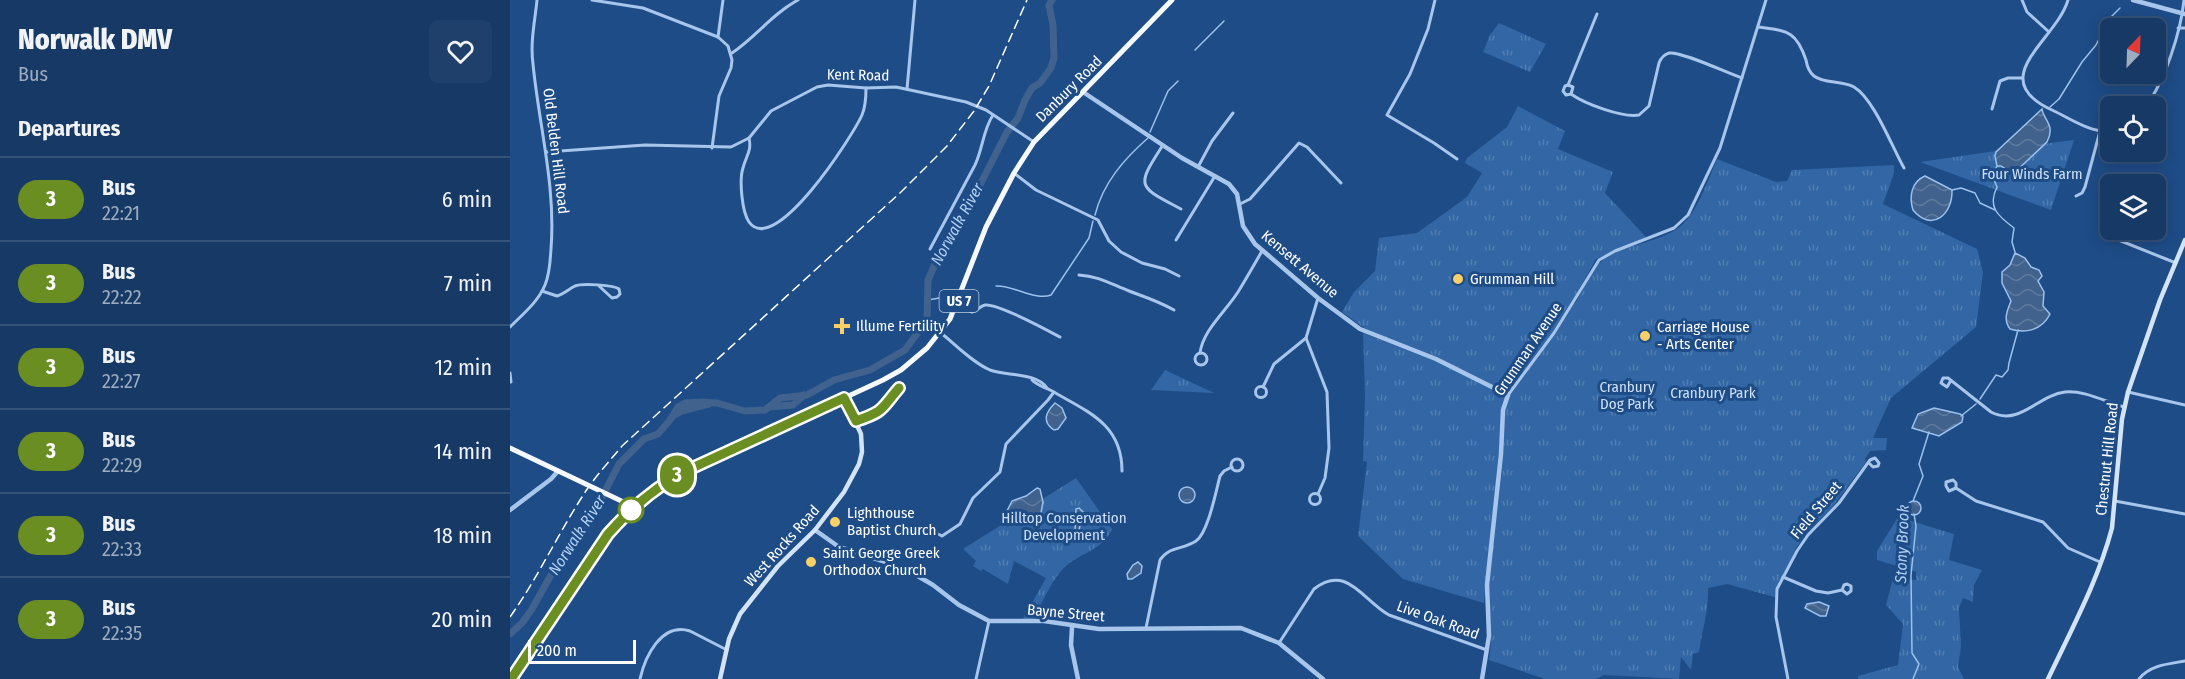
<!DOCTYPE html>
<style>
:root{--surface:#163965;--page:#1f406b;--text:#f1f3f6;--muted:#9eacbf;--line:#355379}
body{margin:0;font-family:"Fira Sans Condensed",sans-serif;background:var(--page);color:var(--text);height:100vh;display:flex;flex-direction:column;font-size:22px;white-space:nowrap}
*{box-sizing:border-box;margin:0}
p{font-size:20px;color:var(--muted)}
.icon{flex:none;width:33px;height:33px;fill:none;stroke:currentColor;stroke-width:2;stroke-linecap:round;stroke-linejoin:round}
.map{position:relative;flex:1;overflow:hidden}
.drawer{display:flex;flex-direction:column;background:var(--surface);width:510px}
.drawer>*{flex:none}
.badge{padding:0 12px;border-radius:20px;font-size:21px;line-height:39px}
.needle{width:39px;rotate:23deg}
.tools{position:absolute;left:1590px;top:18px;display:grid;gap:12px}
.tools a{display:grid;place-items:center;width:66px;height:66px;border-radius:9px;background:var(--surface);box-shadow:0 3px 15px #0003,0 0 0 2px var(--line);font-size:30px}
.scale{position:absolute;left:18px;bottom:15px;width:108px;box-sizing:border-box;padding-left:6px;border:3px solid #fff;border-top:0;font-size:16px;line-height:21px;white-space:nowrap;color:#fff;-webkit-text-stroke:4px #1e4c87;paint-order:stroke}
.map>.badge{position:absolute;translate:-50% -50%;box-shadow:0 0 0 3px #fff}
h2{padding:0 18px;font-size:22px;line-height:54px}
.round{display:grid;place-items:center;flex:none;width:63px;height:63px;border-radius:9px;background:var(--page)}
.head{display:flex;align-items:center;justify-content:space-between;height:102px;padding:0 18px}
h1{font-size:28px;font-weight:800;line-height:45px}
ul{padding:0;list-style:none}
li{display:flex;align-items:center;gap:18px;height:84px;padding:0 18px;border-top:2px solid var(--line)}
li div{flex:1}
li b{display:block;font-size:22px}
li em{font-style:normal}
li .badge{min-width:66px;font-weight:700;text-align:center}
main{display:flex;flex:1;min-height:0}
.map>svg:first-child{display:block}
</style>
<main>
<section class="drawer">
<div class="head"><div><h1>Norwalk DMV</h1><p>Bus</p></div><a class="round"><svg class="icon" aria-label="heart" viewBox="0 0 24 24"><path d="M12 20l-8-8c-3-5 5-10 8-4 3-6 11-1 8 4z"/></svg></a></div>
<h2>Departures</h2>
<ul>
<li><span class="badge" style="background:#6b8e23;color:#fff">3</span><div><b>Bus</b><p>22:21</p></div><em>6 min</em></li>
<li><span class="badge" style="background:#6b8e23;color:#fff">3</span><div><b>Bus</b><p>22:22</p></div><em>7 min</em></li>
<li><span class="badge" style="background:#6b8e23;color:#fff">3</span><div><b>Bus</b><p>22:27</p></div><em>12 min</em></li>
<li><span class="badge" style="background:#6b8e23;color:#fff">3</span><div><b>Bus</b><p>22:29</p></div><em>14 min</em></li>
<li><span class="badge" style="background:#6b8e23;color:#fff">3</span><div><b>Bus</b><p>22:33</p></div><em>18 min</em></li>
<li><span class="badge" style="background:#6b8e23;color:#fff">3</span><div><b>Bus</b><p>22:35</p></div><em>20 min</em></li>
</ul>
</section>
<div class="map">
<svg width="1675" height="679" viewBox="0 0 1675 679">
<defs>
<pattern id="grass-tufts" width="24" height="20" patternUnits="userSpaceOnUse" patternTransform="scale(1.5)"><rect width="24" height="20" fill="#3266a4"/><path d="M3 7l-1-3M5 7V3M7 7l1-3M15 17l-1-3M17 17v-4M19 17l1-3" fill="none" stroke="#517db2"/></pattern>
<pattern id="water-waves" width="16" height="10" patternUnits="userSpaceOnUse" patternTransform="scale(1.5)"><rect width="16" height="10" fill="#41628d"/><path d="M0 5q4-4 8 0t8 0" fill="none" stroke="#5e7a9e"/></pattern>
</defs>
<rect width="100%" height="100%" fill="#1e4c87"/>
<g fill="url(#grass-tufts)">
<path d="M989,23L1036,44L1020,72L973,52L980,35Z"/>
<path d="M1008,106L1055,131L1048,149L1103,172L1095,193L1136,237L1086,259L1061,304L1066,302C1073,290 1079,273 1089,263C1111,243 1152,244 1173,224C1189,208 1198,180 1207,159L1266,182L1277,181L1282,170L1384,165V173L1373,204L1467,249L1473,272L1466,327L1381,398L1363,438H1377L1376,450L1360,451L1355,459L1356,462L1323,506L1295,535L1286,548L1268,590V598L1217,584L1198,588C1199,610 1192,631 1189,652L1183,654L1181,670L1171,657L1169,679L1094,675L1086,679H1035L979,660L981,643L978,590L992,456L990,441L974,603L893,579L848,536L857,462L853,461L855,394L853,333L924,360L929,358L857,330L832,312L844,292L865,271L869,238L907,233L957,197L972,173L955,163L957,158L997,127Z"/>
<path d="M1564,140L1541,210L1410,162L1548,142Z"/>
<path d="M655,370L704,393L641,390Z"/>
<path d="M566,478L602,529C592,552 567,553 552,570C541,582 531,605 523,619H513L536,578L504,561L498,584L473,569L471,571L463,566L466,561L453,549Z"/>
<path d="M1388,517L1444,534L1439,560L1472,570L1464,585L1463,602L1453,598L1449,608L1451,647L1448,667L1454,679H1348V676L1388,665L1393,624L1376,605L1383,578L1406,580V572L1367,560V551Z"/>
</g>
<g fill="url(#water-waves)" stroke="#9bc1ec" stroke-width="1.5">
<path d="M1532,109C1533,119 1546,125 1537,142L1503,174L1491,166H1487L1485,156L1486,152Z"/>
<path d="M1415,176L1442,190C1443,214 1422,233 1403,210C1399,197 1401,182 1415,176Z"/>
<path d="M1505,253L1515,258L1521,267L1529,270L1532,276L1528,281L1534,292L1533,306L1540,314C1532,330 1516,334 1500,329C1493,320 1497,311 1501,301L1492,283V272L1500,265Z"/>
<path d="M545,403L552,408L556,418L548,429L544,430C532,422 535,413 545,403Z"/>
<path d="M1424,408L1450,414L1453,416L1452,422L1429,436L1402,428L1408,414Z"/>
<circle cx="677" cy="495" r="8"/>
<path d="M527,488L530,489L533,502L531,513L512,521L499,519L497,511L502,501L516,496Z"/>
<circle cx="1404" cy="508" r="7"/>
<path d="M569,508L573,512L569,530L565,532L566,509Z"/>
<path d="M628,562L632,566L631,573L622,579H618L617,574L623,565Z"/>
<path d="M1309,602L1319,606L1316,616H1310L1295,608L1297,604Z"/>
</g>
<g fill="none" stroke-linecap="round" stroke-linejoin="round">
<g stroke="#9bc1ec" stroke-width="1.5">
<path d="M685,50L714,21"/>
<path d="M1540,107L1549,99L1572,62L1586,45L1599,19L1610,8"/>
<path d="M640,132L658,91L668,81"/>
<path d="M1487,166L1482,175L1487,187C1477,207 1488,216 1504,228L1502,242L1505,252"/>
<path d="M1442,190L1451,188L1465,193L1470,203L1485,210"/>
<path d="M585,215C593,183 614,159 638,138"/>
<path d="M486,286C503,285 526,301 541,295L579,238L583,221"/>
<path d="M418,300L429,298"/>
<path d="M1470,399L1486,375L1492,377L1498,370L1499,363L1508,330"/>
<path d="M1451,416L1466,404"/>
<path d="M1403,501L1413,476L1409,464L1419,432"/>
<path d="M1403,679L1409,664L1402,653L1401,575L1406,526L1404,514"/>
</g>
<g stroke="#41628d" stroke-width="7">
<path d="M259,407L283,405L294,395"/>
<path d="M163,416L172,411L199,404"/>
<path d="M0,634L12,623L22,609L46,566L89,503L109,464L134,439L148,434L160,420L168,407L175,403L192,402L207,403L235,411L255,410L270,398L297,395L324,380L360,370L395,350L417,320L418,280L425,264L451,222L497,132L508,118L515,100L522,88L530,83L541,68L544,58L543,25L539,5L542,0"/>
</g>
<g stroke="#a8c6eb" stroke-width="3">
<path d="M82,0L133,8L208,37L218,46L222,60L221,68L209,96L202,148"/>
<path d="M925,0L918,29L900,74L877,115L924,143L947,159"/>
<path d="M1512,0L1517,12L1539,32"/>
<path d="M1558,0C1546,41 1472,79 1544,111C1561,119 1581,133 1600,131"/>
<path d="M1248,27C1277,31 1286,30 1296,60C1297,66 1299,72 1304,76C1314,84 1331,80 1344,87C1364,99 1382,147 1394,168"/>
<path d="M1668,28H1675"/>
<path d="M208,37L213,0"/>
<path d="M222,53C246,37 262,14 288,0"/>
<path d="M1058,85L1087,14"/>
<path d="M397,89L405,0"/>
<path d="M1061,94L1063,87L1058,85L1055,86L1053,91L1056,95L1061,94C1075,104 1113,118 1129,115L1139,106L1149,63C1151,58 1153,55 1159,53C1171,51 1217,73 1232,78"/>
<path d="M1636,106C1655,81 1671,31 1674,0"/>
<path d="M1482,109L1490,81L1498,78H1512"/>
<path d="M239,138C242,151 236,156 233,168C229,180 232,212 239,222C265,258 343,135 352,115C356,106 356,97 356,88"/>
<path d="M653,145C625,188 628,186 671,209"/>
<path d="M36,152L135,145L221,147L239,138L261,111L307,87L318,85L356,88L386,87L456,102L476,110L524,142"/>
<path d="M688,167L702,141L723,113"/>
<path d="M504,173L526,190L588,220L599,241L611,252L632,263L655,269L669,276"/>
<path d="M1566,196L1572,193L1575,187L1590,131"/>
<path d="M730,204L740,199L789,143L797,147L831,183"/>
<path d="M1596,235L1666,263"/>
<path d="M666,240L705,176"/>
<path d="M420,249L465,165C473,148 473,130 483,115"/>
<path d="M569,275C588,276 601,284 619,291C635,297 648,301 664,310"/>
<path d="M32,291L47,296C54,294 59,289 65,286C72,283 104,285 109,289L110,294L107,297L102,298L89,286"/>
<path d="M447,306L462,312C467,311 470,306 475,305C487,303 537,330 550,337"/>
<path d="M0,327C13,314 28,302 35,285C40,273 40,262 41,249C46,186 29,126 23,64C20,42 25,21 27,0"/>
<path d="M431,333C446,345 462,362 480,370C495,376 526,372 537,388"/>
<path d="M690,353C693,330 716,311 728,292C736,279 744,265 752,251"/>
<circle cx="691" cy="359" r="6"/>
<path d="M0,373L1,382"/>
<path d="M522,380C528,386 535,387 542,391C578,412 612,424 612,471"/>
<path d="M1440,382L1437,387L1431,383L1433,378H1438L1481,412C1509,427 1528,395 1555,392C1574,390 1596,402 1614,407"/>
<circle cx="751" cy="392" r="5.5"/>
<path d="M753,387L764,364L796,338"/>
<path d="M1618,392L1675,405"/>
<path d="M998,395L1044,333L1089,260L1105,251L1164,228L1178,215L1210,148L1256,0"/>
<circle cx="727" cy="465" r="6"/>
<path d="M1446,488L1439,491L1436,486V482L1443,480L1446,483V488L1466,501L1533,522L1558,548L1590,562"/>
<circle cx="805" cy="499" r="5.5"/>
<path d="M808,494L815,478L819,448L817,392L796,338L808,298"/>
<path d="M1605,501L1675,514"/>
<path d="M422,531L432,536L450,524L463,498L490,472L496,444L538,400L544,392"/>
<path d="M1273,577L1306,591L1318,593L1332,590L1337,594L1341,591V586L1337,584L1334,585L1332,590"/>
<path d="M636,628L650,560C659,546 673,550 686,541C698,533 706,491 710,476L714,471L722,467"/>
<path d="M769,643L804,589C837,563 853,601 879,615L977,650"/>
<path d="M130,679C135,657 151,622 180,631L217,650"/>
<path d="M466,679L479,621"/>
<path d="M1278,679L1266,617L1267,589L1287,551L1298,535L1329,503L1360,460L1365,458L1369,463L1368,466L1363,467L1359,463"/>
<path d="M1629,679C1640,665 1658,664 1675,661"/>
</g>
<g stroke="#a8c6eb" stroke-width="4.5">
<path d="M1623,0L1675,14"/>
<path d="M573,92L672,158L719,184L727,194L733,226L745,244L808,298L850,329L926,359L998,395L993,410L991,454L977,585L979,636L972,679"/>
<path d="M0,510L41,479L48,471"/>
<path d="M305,530L329,547L376,562L406,575L423,585L449,605L479,621H534L589,629L731,628L769,643L813,679"/>
<path d="M562,627L561,645L568,679"/>
</g>
<g stroke="#d3e3f8" stroke-width="4.5">
<path d="M210,679L219,639L230,614L268,566L305,530L334,492L349,464L352,452L351,434L334,398"/>
<path d="M1538,679C1561,630 1588,581 1602,528L1612,419L1618,392L1650,300L1675,240"/>
</g>
<path stroke="#ecf3fe" stroke-width="5" d="M1,679L92,542L106,525L124,507"/>
<path stroke="#f6f9fe" stroke-width="5" d="M0,448L124,507L170,474L373,380L391,370L417,348L440,319L476,227L504,173L524,142L662,0"/>
<path stroke="#fff" stroke-width="1.5" stroke-dasharray="10 4.5" stroke-linecap="butt" d="M0,617C27,579 47,536 72,497C83,479 98,463 112,446L391,192L437,146L464,111L479,86L517,0"/>
</g>
<g fill="none" stroke-linecap="round" stroke-linejoin="round">
<defs>
<path id="line" d="M1,679L98,534C121,508 149,484 180,469L334,398L346,421C375,411 370,410 389,388"/>
</defs>
<use href="#line" stroke="#fff" stroke-width="14"/>
<use href="#line" stroke="#6b8e23" stroke-width="9"/>
</g>
<g fill="#f9cf67" stroke="#1e4c87" stroke-width="2">
<circle cx="948" cy="279" r="6"/>
<path d="M329 317h6v6h6v6h-6v6h-6v-6h-6v-6h6z"/>
<circle cx="1135" cy="336" r="6"/>
<circle cx="325" cy="522" r="6"/>
<circle cx="301" cy="562" r="6"/>
</g>
<circle fill="#fff" stroke="#6b8e23" stroke-width="3" cx="121" cy="510" r="12"/>
<g text-anchor="middle" dominant-baseline="central" stroke-width="6" stroke-linejoin="round" paint-order="stroke">
<rect fill="#1e4c87" stroke="#bcc9db" stroke-width="1.5" x="429.5" y="290" width="39" height="22" rx="4.5"/>
<g font-size="14" font-weight="bold" fill="#fff">
<text x="449" y="301">US 7</text>
</g>
<g font-size="15" fill="#fff" stroke="#1e4c87">
<text transform="translate(348 75) rotate(1)">Kent Road</text>
<text transform="translate(559 89) rotate(-45)">Danbury Road</text>
<text transform="translate(46 151) rotate(83)">Old Belden Hill Road</text>
<text transform="translate(790 264) rotate(40)">Kensett Avenue</text>
<text transform="translate(1018 349) rotate(-56)">Grumman Avenue</text>
<text transform="translate(1597 459) rotate(-84)">Chestnut Hill Road</text>
<text transform="translate(1306 510) rotate(-50)">Field Street</text>
<text transform="translate(272 546) rotate(-48)">West Rocks Road</text>
<text transform="translate(556 613) rotate(5)">Bayne Street</text>
<text transform="translate(928 620) rotate(20)">Live Oak Road</text>
</g>
<g font-size="15" fill="#cde0f8" stroke="#1e4c87">
<text x="1522" y="174">Four Winds Farm</text>
<text x="1117" y="387">Cranbury<tspan x="1117" dy="17">Dog Park</tspan></text>
<text x="1203" y="393">Cranbury Park</text>
<text x="554" y="518">Hilltop Conservation<tspan x="554" dy="17">Development</tspan></text>
</g>
<g font-size="15" fill="#fff" stroke="#1e4c87" text-anchor="start">
<text x="960" y="279">Grumman Hill</text>
<text x="346" y="326">Illume Fertility</text>
<text x="1147" y="327">Carriage House<tspan x="1147" dy="17">- Arts Center</tspan></text>
<text x="337" y="513">Lighthouse<tspan x="337" dy="17">Baptist Church</tspan></text>
<text x="313" y="553">Saint George Greek<tspan x="313" dy="17">Orthodox Church</tspan></text>
</g>
<g font-size="16" font-style="italic" fill="#b3d0f2" stroke="#1e4c87">
<text transform="translate(447 224) rotate(-61)">Norwalk River</text>
<text transform="translate(67 535) rotate(-57)">Norwalk River</text>
<text transform="translate(1392 544) rotate(-88)">Stony Brook</text>
</g>
</g>
</svg>
<div class="tools">
<a><svg class="needle" viewBox="-14 -14 28 28"><path d="M0-13l5 13h-10z" fill="#e53935"/><path d="M0 13l5-13h-10z" fill="#9eacbf"/></svg></a>
<a><svg class="icon" aria-label="locate" viewBox="0 0 24 24"><circle cx="12" cy="12" r="6"/><path d="M12 2v4M12 18v4M2 12h4M18 12h4"/></svg></a>
<a><svg class="icon" aria-label="layers" viewBox="0 0 24 24"><path d="M12 4l9 5-9 5-9-5zM3 14l9 5 9-5"/></svg></a>
</div>
<div class="scale">200 m</div>
<b class="badge" style="left:167px;top:475px;background:#6b8e23;color:#fff">3</b>
</div>
</main>
